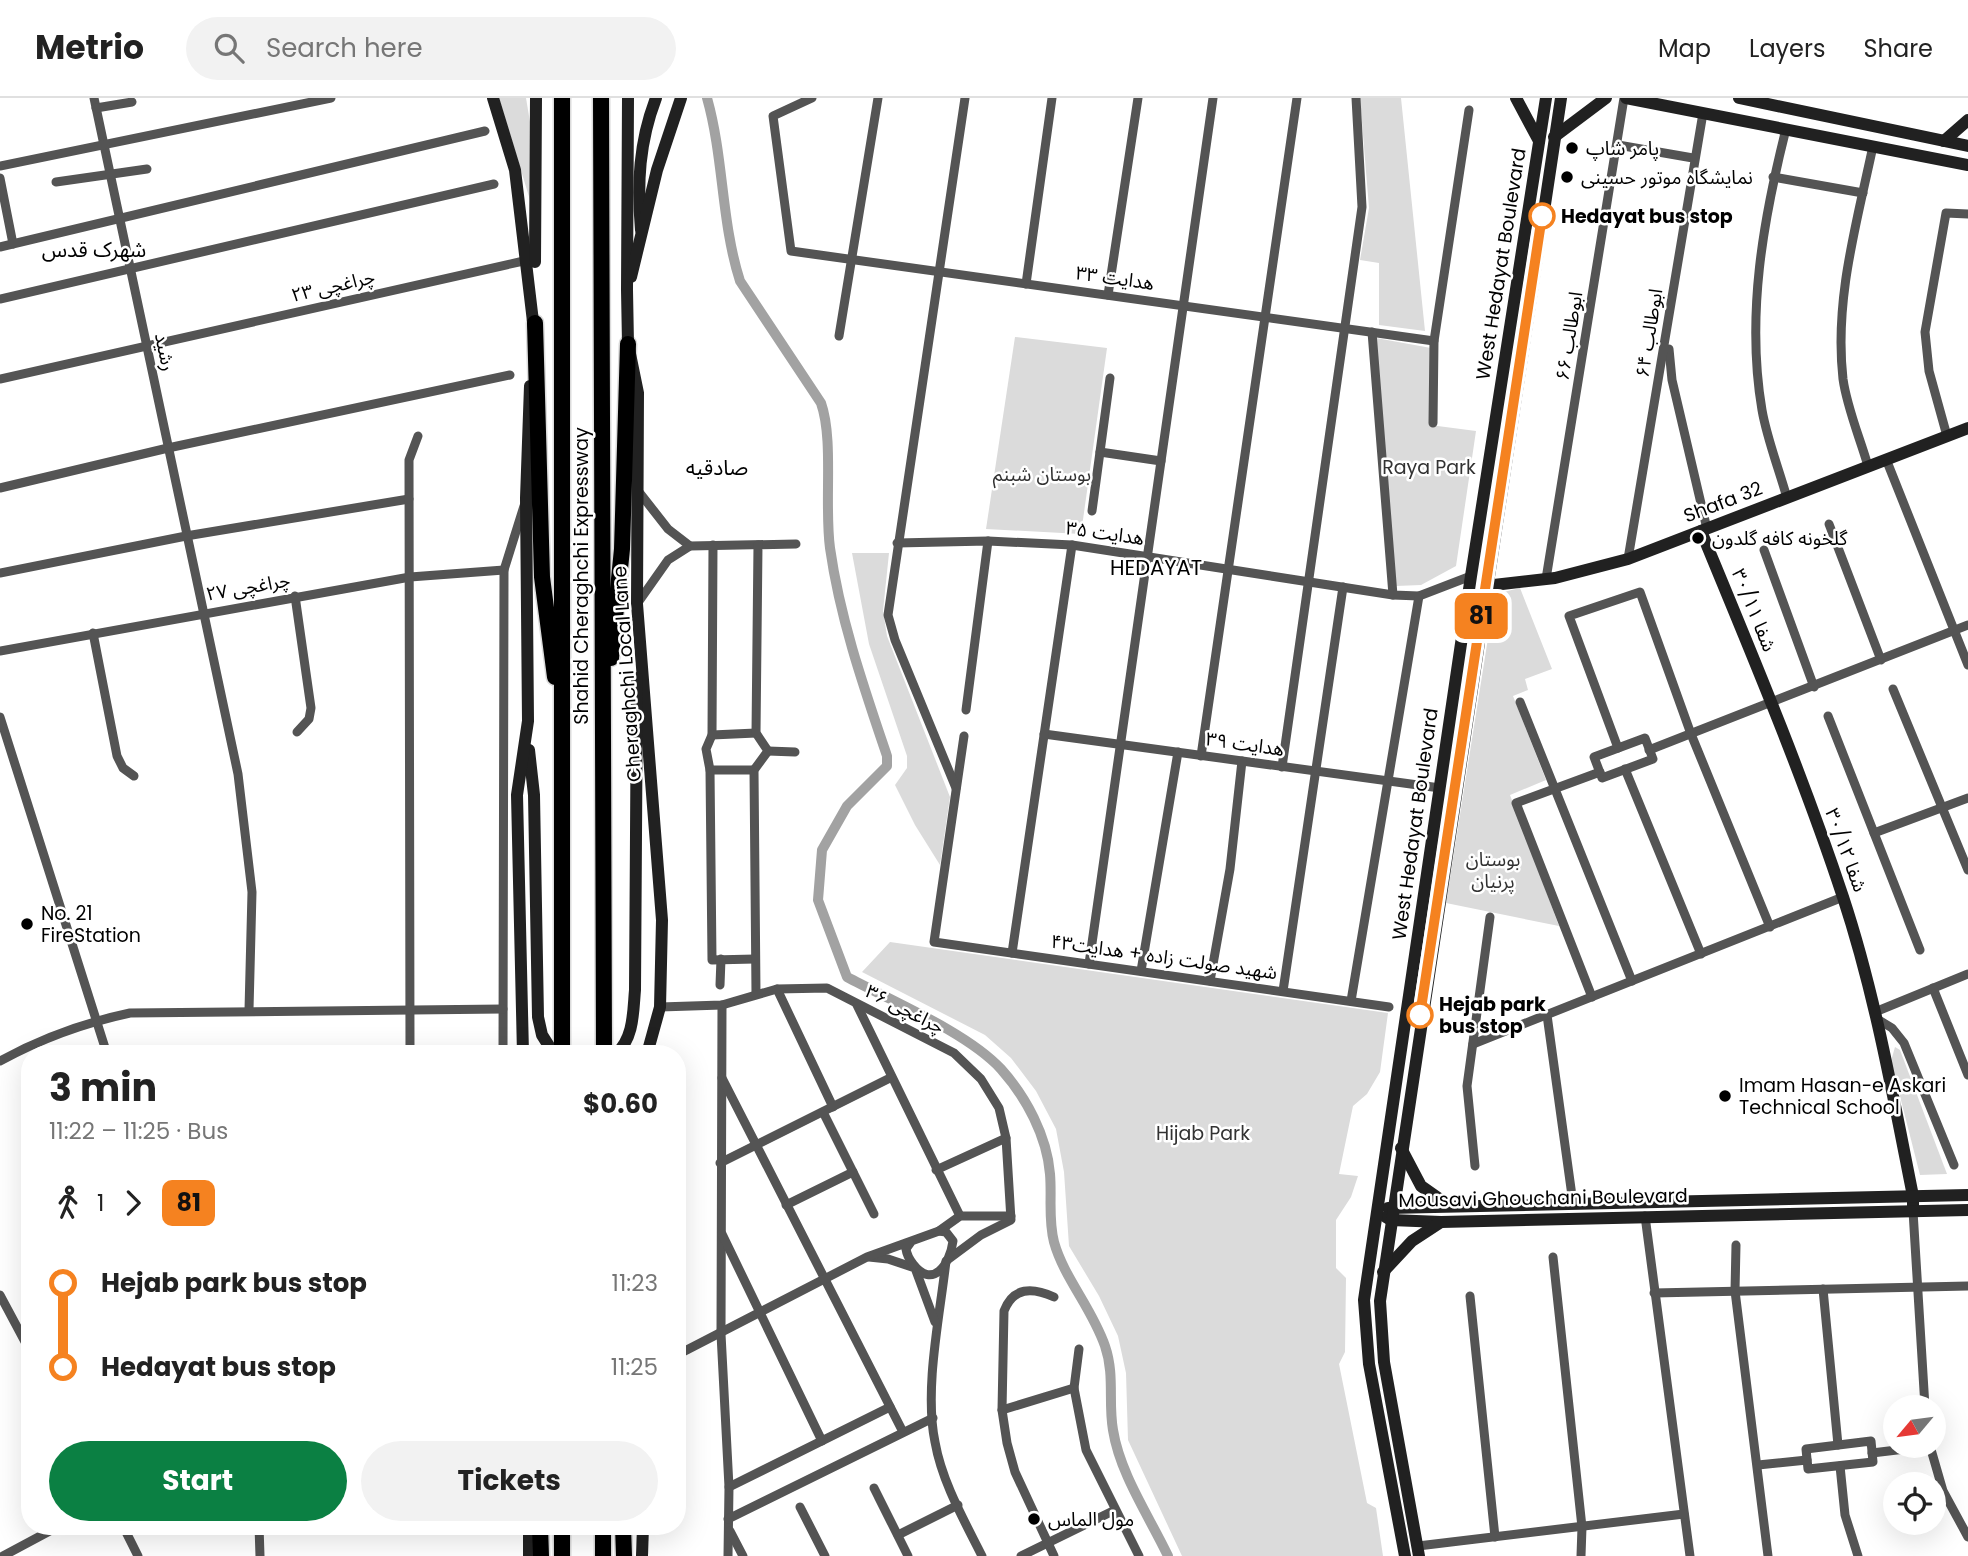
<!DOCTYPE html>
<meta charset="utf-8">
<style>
:root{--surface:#fff;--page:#f2f2f2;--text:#222;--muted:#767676;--line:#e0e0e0;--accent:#0b8043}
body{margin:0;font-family:Poppins,"Noto Sans Arabic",sans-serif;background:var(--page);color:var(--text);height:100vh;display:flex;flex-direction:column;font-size:26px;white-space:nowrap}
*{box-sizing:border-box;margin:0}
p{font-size:23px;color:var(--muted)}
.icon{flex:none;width:38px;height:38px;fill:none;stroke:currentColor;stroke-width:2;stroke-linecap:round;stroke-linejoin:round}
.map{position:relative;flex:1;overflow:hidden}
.panel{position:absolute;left:21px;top:947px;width:665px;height:490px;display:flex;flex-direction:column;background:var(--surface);border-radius:28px;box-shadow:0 7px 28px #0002}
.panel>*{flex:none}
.badge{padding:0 14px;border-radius:10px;font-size:24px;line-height:46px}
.needle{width:46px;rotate:241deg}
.tools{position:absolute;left:1883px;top:1297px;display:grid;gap:14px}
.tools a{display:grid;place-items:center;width:63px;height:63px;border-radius:50%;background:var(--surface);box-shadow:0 7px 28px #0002;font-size:35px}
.map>.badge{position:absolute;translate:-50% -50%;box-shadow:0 0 0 4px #fff}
.legs{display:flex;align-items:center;gap:10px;height:77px;padding:0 28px;font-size:23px}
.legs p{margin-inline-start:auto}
.headline{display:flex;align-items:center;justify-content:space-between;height:119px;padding:0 28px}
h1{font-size:38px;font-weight:700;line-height:52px}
.primary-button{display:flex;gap:14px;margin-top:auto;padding:14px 28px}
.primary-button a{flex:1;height:80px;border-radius:42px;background:var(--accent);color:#fff;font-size:28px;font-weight:700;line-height:80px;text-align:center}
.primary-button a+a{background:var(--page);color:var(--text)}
ul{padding:0 28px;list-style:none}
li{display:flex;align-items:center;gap:24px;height:84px;font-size:26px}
li i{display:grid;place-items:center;width:10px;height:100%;margin:0 9px;background:currentColor}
li i::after{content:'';width:18px;height:18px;margin:-9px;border:5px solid;border-radius:50%;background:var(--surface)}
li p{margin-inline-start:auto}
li:first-child i{background:linear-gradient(#0000 50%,currentColor 0)}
li:last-child i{background:linear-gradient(currentColor 50%,#0000 0)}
header{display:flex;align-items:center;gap:42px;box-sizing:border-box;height:98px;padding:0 35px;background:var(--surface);border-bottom:2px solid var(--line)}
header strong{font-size:33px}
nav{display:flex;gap:38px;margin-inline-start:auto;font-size:24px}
.search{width:490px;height:63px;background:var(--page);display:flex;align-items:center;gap:18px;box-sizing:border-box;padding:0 24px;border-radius:38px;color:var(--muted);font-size:26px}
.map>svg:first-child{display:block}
</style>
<header>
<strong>Metrio</strong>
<div class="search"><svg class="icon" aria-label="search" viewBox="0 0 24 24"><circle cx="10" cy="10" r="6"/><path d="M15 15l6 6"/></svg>Search here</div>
<nav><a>Map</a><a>Layers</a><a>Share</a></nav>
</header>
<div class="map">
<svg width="1968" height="1458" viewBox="0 0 1968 1458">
<rect width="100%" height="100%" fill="#fff"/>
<g fill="#dbdbdb">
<path d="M499,0H526L530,24V102Z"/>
<path d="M1360,0H1401L1425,233L1379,227V165L1360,162L1369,110Z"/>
<path d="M1015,239L1107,250L1081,436L986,431Z"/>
<path d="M1376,240L1431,250L1430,327L1476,333L1456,468L1421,487L1396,488Z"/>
<path d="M852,455H889L883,513L887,538L950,699L940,767L915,727L895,687L907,670V658L869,546Z"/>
<path d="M1520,490L1552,571L1525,581L1528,592L1513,598L1546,682L1510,697L1559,828L1446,805L1495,496Z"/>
<path d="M890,844L1388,915L1380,974L1367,996L1353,1008L1339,1076L1358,1078L1351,1099L1336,1122V1170L1346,1180L1345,1254L1339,1266L1367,1405L1376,1410L1383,1458H1182L1128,1342L1126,1275L1118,1238L1099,1198L1069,1148L1064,1074L1056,1031L1036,993L1011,960L985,937L862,874Z"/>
<path d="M1895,949L1900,952L1947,1076L1920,1077L1891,963Z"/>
</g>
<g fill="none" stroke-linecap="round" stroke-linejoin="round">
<path stroke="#a2a2a2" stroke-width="10" d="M707,0C724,60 721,124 740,183L821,305C834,342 824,406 830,450C840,521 864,590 887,658V668L847,708L822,752L818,802L847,879C892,903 968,935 1001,971C1026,999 1047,1038 1050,1076C1052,1099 1048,1121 1054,1144C1064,1180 1092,1210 1105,1248C1115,1277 1108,1304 1113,1332C1120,1376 1149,1418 1168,1458"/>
<defs>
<g id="highway">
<path d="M601,0L604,956"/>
<path d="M535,225L542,479L555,579"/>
<path d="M611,560L622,451L628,246"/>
<path d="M562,956V0"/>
<path d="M540,1428L541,1458"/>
<path d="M562,1428V1458"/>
<path d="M603,1428V1458"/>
<path d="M623,1428L624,1458"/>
</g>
</defs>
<use href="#highway" stroke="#dbdbdb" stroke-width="19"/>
<g stroke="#545454" stroke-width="9">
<path d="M94,0L238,676L252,794L249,912"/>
<path d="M812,0L773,18L791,153L1434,243"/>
<path d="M96,10L132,4"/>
<path d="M1786,31C1763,122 1746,218 1762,312C1767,341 1779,371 1787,400"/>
<path d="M1618,47L1693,60"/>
<path d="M0,68L331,0"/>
<path d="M1773,79L1863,95"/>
<path d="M0,80L13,146"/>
<path d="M56,84L147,71"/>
<path d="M0,149L485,33"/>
<path d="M1026,186L1052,0"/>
<path d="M1108,197L1138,0"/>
<path d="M0,201L494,86"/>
<path d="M1372,234L1393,497"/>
<path d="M839,238L878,0"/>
<path d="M1669,251L1672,282L1707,431"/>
<path d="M0,281L528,162"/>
<path d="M1433,325L1434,243L1469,12"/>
<path d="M1947,338L1929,273L1925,234L1946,115L1968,116"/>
<path d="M1100,354L1161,363"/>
<path d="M1886,361L1968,567"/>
<path d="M1868,368C1860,340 1847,310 1843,281C1834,202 1857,124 1873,48"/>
<path d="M0,390L168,350L510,277"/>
<path d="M639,394L668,431L690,448"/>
<path d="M1092,413L1110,280"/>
<path d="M1829,426L1881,562"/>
<path d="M897,445L988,443L1072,447L1393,497L1419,498L1471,478"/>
<path d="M713,447L712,637L706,651L710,672L712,862L755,861"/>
<path d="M1764,452L1814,589"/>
<path d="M1628,461L1703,15"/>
<path d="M0,475L186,438L409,401"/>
<path d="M1546,481L1624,0"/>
<path d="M295,498L311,610L309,621L297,634"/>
<path d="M637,506L668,462L690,448L796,446"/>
<path d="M93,535L117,658L123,670L134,678"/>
<path d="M0,553L410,479L504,472"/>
<path d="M1893,591L1968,772"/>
<path d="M1520,604L1632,883"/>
<path d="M966,612L988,443"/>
<path d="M1828,618L1920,852"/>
<path d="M0,619L107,956"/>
<path d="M1044,636L1440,690"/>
<path d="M712,637L756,635"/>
<path d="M964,638L934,844L1389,909"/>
<path d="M1645,640L1653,661L1602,680L1594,659Z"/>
<path d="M1618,650L1569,518L1640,494L1691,636L1770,829"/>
<path d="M1649,652L1968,527"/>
<path d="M768,653L795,654"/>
<path d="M1201,658L1297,0"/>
<path d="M1282,669L1362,109L1356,0"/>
<path d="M1625,671L1701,856"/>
<path d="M710,672H754"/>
<path d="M956,690L895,542L888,517L965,0"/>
<path d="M1874,735L1968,700"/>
<path d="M1012,855L1072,447"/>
<path d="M1089,866L1213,0"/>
<path d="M1141,873L1178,654"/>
<path d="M1210,883L1230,771L1242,663"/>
<path d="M720,887L721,861"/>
<path d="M1933,890L1968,977"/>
<path d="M777,891L833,1009"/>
<path d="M1283,893L1343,489"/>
<path d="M756,896L754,672L768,653L756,635L758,447"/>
<path d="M1592,899L1516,705L1600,674"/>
<path d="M1351,903L1419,498"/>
<path d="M722,907L721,1236L729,1389L728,1458"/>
<path d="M857,907L960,1118"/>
<path d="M660,909L722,907L777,891L827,890L954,955L981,981L999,1010L1006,1040L1011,1122L981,1137L946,1163C940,1217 924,1291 935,1344C942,1384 964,1422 982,1458"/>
<path d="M1875,914L1968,876"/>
<path d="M1547,917L1573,1105"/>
<path d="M1877,921L1892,930L1904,945L1954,1067"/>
<path d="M1473,946L1843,799"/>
<path d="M410,956L409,362L418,338"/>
<path d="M503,956L504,472L524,408"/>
<path d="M0,963C42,940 83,925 130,915L503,911"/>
<path d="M722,980L903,1334"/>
<path d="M823,1014L874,1116"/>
<path d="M720,1065L890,980"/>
<path d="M1475,1068L1467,988L1490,819"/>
<path d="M936,1072L1006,1040"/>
<path d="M786,1107L853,1074"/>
<path d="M1913,1113L1925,1309"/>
<path d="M1645,1118L1690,1458"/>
<path d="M939,1133L960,1118H1011"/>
<path d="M722,1136L822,1343"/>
<path d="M1736,1147L1735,1193L1768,1458"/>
<path d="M869,1159L888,1161L915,1170L935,1224"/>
<path d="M1553,1159L1582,1429L1581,1458"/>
<path d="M1823,1191L1838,1347"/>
<path d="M1654,1195L1968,1188"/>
<path d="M0,1197L30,1253"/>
<path d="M1470,1198L1495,1439"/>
<path d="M1079,1251L1074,1290L1086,1352L1139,1458"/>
<path d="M677,1257L867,1159L939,1133L946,1134L953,1143C950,1166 933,1192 913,1166C909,1161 907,1158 906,1151L911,1144"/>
<path d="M1002,1312L1074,1290"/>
<path d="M1871,1343L1873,1364L1808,1371L1806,1351Z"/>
<path d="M1930,1348L1943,1393L1968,1439"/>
<path d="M1872,1355L1930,1348"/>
<path d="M1758,1367L1807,1362"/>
<path d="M1840,1368L1845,1417L1858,1458"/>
<path d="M729,1389L890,1309"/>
<path d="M874,1390L908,1458"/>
<path d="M800,1409L825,1458"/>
<path d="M728,1421L933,1320"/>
<path d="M123,1428L138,1458"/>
<path d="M259,1428L260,1458"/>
<path d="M730,1433L743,1458"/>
<path d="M898,1437L958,1407"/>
<path d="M1418,1448L1684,1416"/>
<path d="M3,1458L59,1428"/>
<path d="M1021,1458L1115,1412"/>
<path d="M1054,1458L1015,1374L1007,1345L1002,1312L1004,1213C1013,1189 1032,1189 1054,1199"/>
</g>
<g stroke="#212121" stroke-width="12">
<path d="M493,0L515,72L534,232"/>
<path d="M628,0L627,192L628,246L638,295L637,506L662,822L660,909L647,956"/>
<path d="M1516,0L1539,43"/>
<path d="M1626,0L1968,67"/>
<path d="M1739,0L1968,48"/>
<path d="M1554,39L1606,0"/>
<path d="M1944,43L1968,22"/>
<path d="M641,132C637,86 639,44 656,0"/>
<path d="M535,164L536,0"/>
<path d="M631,179L657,72L681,0"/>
<path d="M1701,433C1751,554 1802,675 1843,799C1875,896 1893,998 1913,1098V1113"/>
<path d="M1485,488L1555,480L1628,461L1968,330"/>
<path d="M529,652L534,697L538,919L542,937L554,956"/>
<path d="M523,956L517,697L528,623L526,400L530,288"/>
<path d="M616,956C634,940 633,914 635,892L637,580"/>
<path d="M1401,1050L1421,1088L1448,1107"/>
<path d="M1388,1110L1968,1097"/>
<path d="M1386,1119L1391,1122L1441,1124L1968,1112"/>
<path d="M1383,1174L1412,1143L1441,1124"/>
<path d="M529,1428V1458"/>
<path d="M642,1458L643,1428"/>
<path d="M1405,1458L1369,1266L1364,1202L1471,478L1546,0"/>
<path d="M1419,1458L1384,1264L1380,1203L1561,0"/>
</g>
<use href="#highway" stroke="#000" stroke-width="16"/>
</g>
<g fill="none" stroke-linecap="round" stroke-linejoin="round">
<defs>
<path id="line-1" d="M1420,917L1542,118"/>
</defs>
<use href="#line-1" stroke="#fff" stroke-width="16"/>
<use href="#line-1" stroke="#f58220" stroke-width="10"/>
</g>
<g fill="#000" stroke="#fff" stroke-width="2.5">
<circle cx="1572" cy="50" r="7"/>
<circle cx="1567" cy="79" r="7"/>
<circle cx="1698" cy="440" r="7"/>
<circle cx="27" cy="826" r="7"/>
<circle cx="1725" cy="998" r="7"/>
<circle cx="1034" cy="1421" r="7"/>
</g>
<g fill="#fff" stroke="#f58220" stroke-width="3.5">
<circle cx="1542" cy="118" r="12"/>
<circle cx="1420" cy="917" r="12"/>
</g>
<g text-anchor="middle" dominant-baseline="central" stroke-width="5" stroke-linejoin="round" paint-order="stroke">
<g font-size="19" fill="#000" stroke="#fff" text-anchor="start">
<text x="1586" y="50">پامر شاپ</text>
<text x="1581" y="79">نمایشگاه موتور حسینی</text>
<text x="1712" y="440">گلخونه کافه گلدون</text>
<text x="41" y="815">No. 21<tspan x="41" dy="22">FireStation</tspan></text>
<text x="1739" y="987">Imam Hasan-e Askari<tspan x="1739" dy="22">Technical School</tspan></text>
<text x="1048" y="1421">مول الماس</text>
</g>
<g font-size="19" font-weight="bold" fill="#000" stroke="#fff" text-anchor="start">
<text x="1561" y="118">Hedayat bus stop</text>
<text x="1439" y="906">Hejab park<tspan x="1439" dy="22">bus stop</tspan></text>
</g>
<g font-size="19" fill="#000" stroke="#fff">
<text transform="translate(1501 166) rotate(-81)">West Hedayat Boulevard</text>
<text transform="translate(1115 180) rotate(8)">هدایت ۳۳</text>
<text transform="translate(333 188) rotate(-13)">چراغچی ۲۳</text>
<text transform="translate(1649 235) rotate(-81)">ابوطالب ۶۴</text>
<text transform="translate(1569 238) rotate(-81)">ابوطالب ۶۶</text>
<text transform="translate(165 254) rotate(78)">رشید</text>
<text transform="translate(1723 404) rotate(-21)">Shafa 32</text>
<text transform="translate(1105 435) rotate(8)">هدایت ۳۵</text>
<text transform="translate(581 478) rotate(-90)">Shahid Cheraghchi Expressway</text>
<text transform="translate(248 489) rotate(-10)">چراغچی ۲۷</text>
<text transform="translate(1754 512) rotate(68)">شفا ۳۰/۱۱</text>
<text transform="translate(627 576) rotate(-94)">Cheraghchi Local Lane</text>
<text transform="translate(1245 646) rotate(8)">هدایت ۳۹</text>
<text transform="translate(1415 726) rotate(-82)">West Hedayat Boulevard</text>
<text transform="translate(1846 752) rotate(70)">شفا ۳۰/۱۲</text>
<text transform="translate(1164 859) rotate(8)">شهید صولت زاده + هدایت۴۳</text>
<text transform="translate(905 911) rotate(27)">چراغچی ۳۶</text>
<text transform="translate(1543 1100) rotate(-1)">Mousavi Ghouchani Boulevard</text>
</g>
<g font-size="19" fill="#323232" stroke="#fff">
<text x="1429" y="369">Raya Park</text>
<text x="1042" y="376">بوستان شبنم</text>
<text x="1493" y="761">بوستان<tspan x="1493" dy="22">پرنیان</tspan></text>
<text x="1203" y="1035">Hijab Park</text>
</g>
<g font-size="21" fill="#000" stroke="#fff">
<text x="94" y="151">شهرک قدس</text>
<text x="717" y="369">صادقیه</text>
<text x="1156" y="469">HEDAYAT</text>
</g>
</g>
</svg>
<div class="tools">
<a><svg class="needle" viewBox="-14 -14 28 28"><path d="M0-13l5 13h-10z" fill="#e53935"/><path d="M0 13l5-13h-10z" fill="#767676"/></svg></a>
<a><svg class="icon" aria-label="locate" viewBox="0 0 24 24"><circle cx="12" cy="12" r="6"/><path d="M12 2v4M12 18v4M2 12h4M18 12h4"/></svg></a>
</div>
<b class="badge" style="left:1481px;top:518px;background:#f58220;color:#111">81</b>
<section class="panel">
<div class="headline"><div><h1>3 min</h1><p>11:22 – 11:25 · Bus</p></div><b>$0.60</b></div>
<div class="legs"><svg class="icon" aria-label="walk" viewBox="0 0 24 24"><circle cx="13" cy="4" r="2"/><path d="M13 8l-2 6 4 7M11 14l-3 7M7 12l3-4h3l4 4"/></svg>1<svg class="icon" aria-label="forward" viewBox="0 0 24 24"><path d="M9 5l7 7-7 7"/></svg><b class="badge" style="background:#f58220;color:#111">81</b></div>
<ul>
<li><i style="color:#f58220"></i><b>Hejab park bus stop</b><p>11:23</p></li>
<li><i style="color:#f58220"></i><b>Hedayat bus stop</b><p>11:25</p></li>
</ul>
<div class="primary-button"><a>Start</a><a>Tickets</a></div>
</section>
</div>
